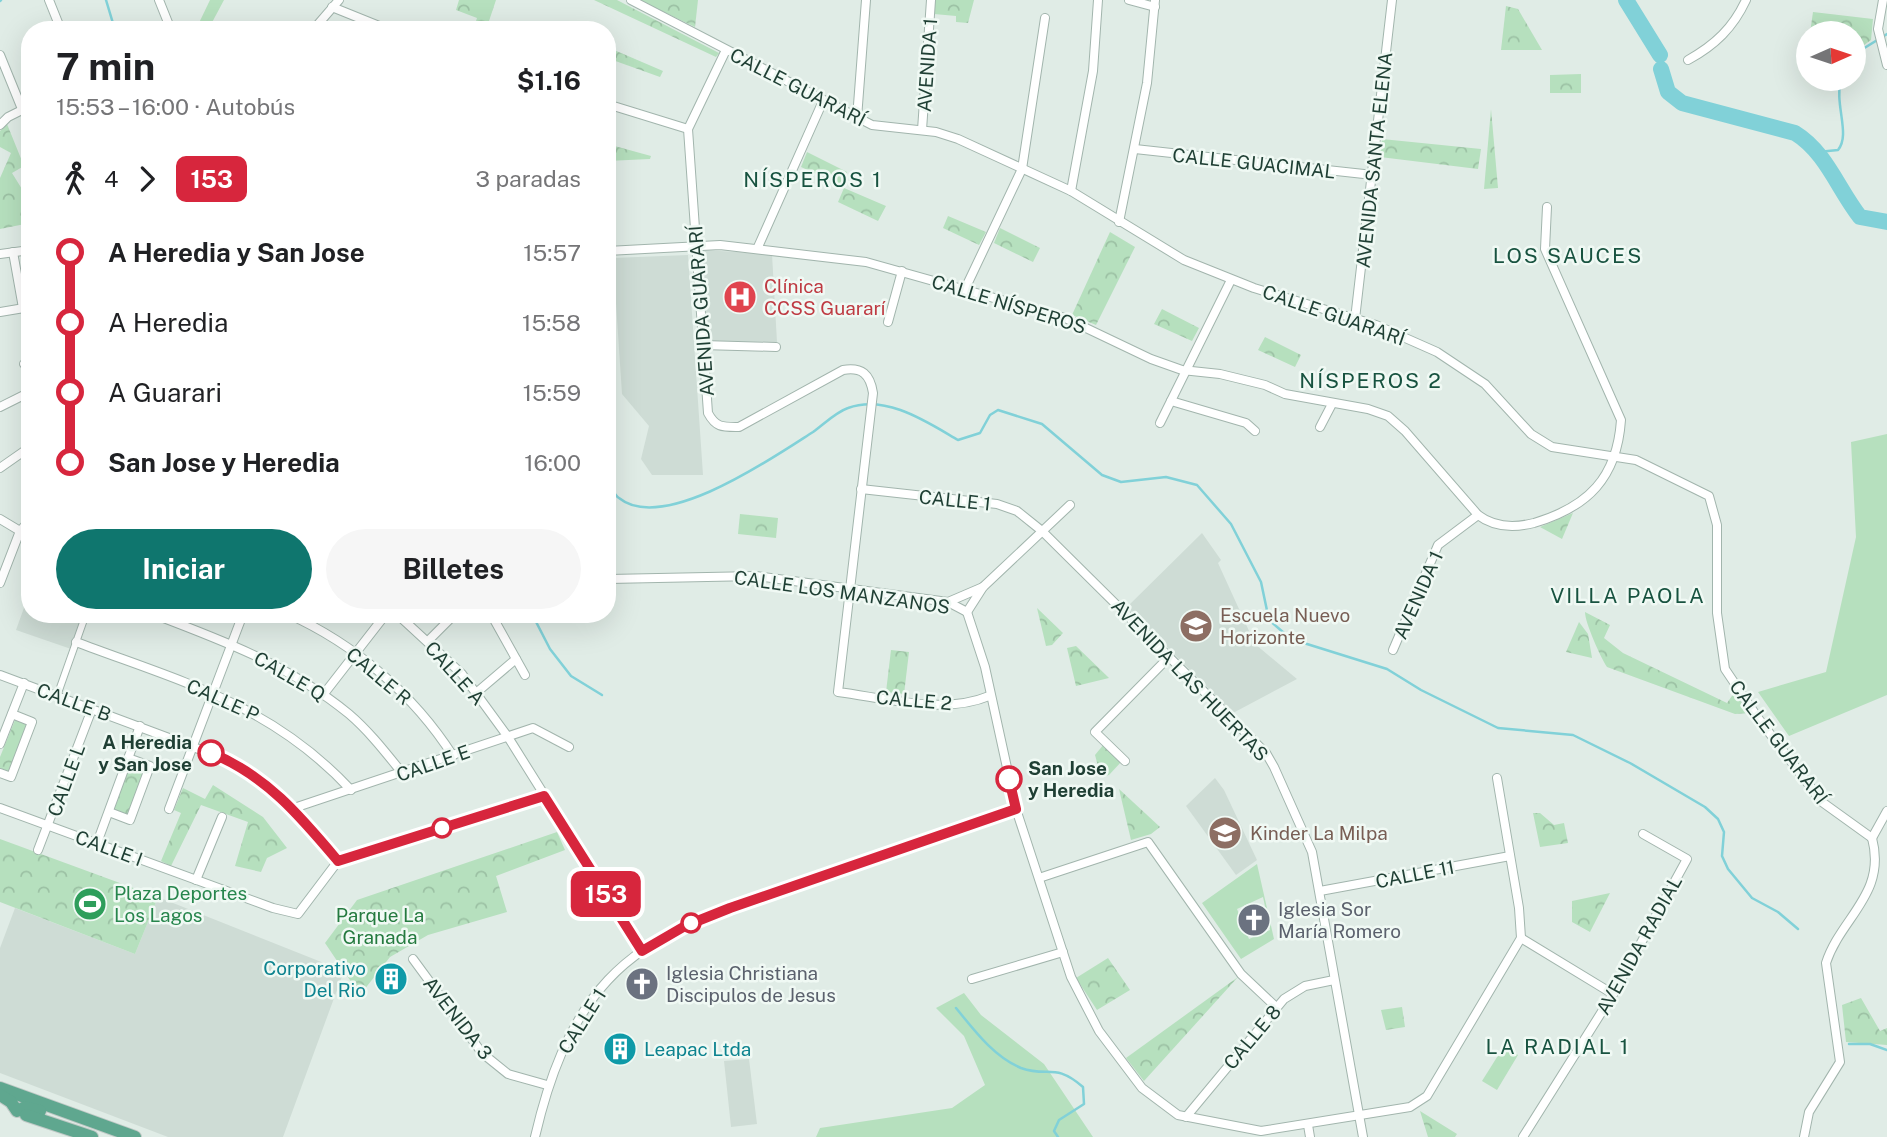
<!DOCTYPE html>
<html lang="es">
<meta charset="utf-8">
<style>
:root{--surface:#fff;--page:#f6f6f6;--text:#202124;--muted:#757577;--accent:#0f766e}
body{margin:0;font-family:"Public Sans",sans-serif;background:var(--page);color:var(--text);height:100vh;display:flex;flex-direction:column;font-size:26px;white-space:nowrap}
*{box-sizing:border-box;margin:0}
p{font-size:23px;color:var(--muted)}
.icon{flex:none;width:38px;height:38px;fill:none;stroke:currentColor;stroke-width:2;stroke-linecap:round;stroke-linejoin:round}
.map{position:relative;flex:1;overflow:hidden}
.drawer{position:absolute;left:21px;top:21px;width:595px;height:602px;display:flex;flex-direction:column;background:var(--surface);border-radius:28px;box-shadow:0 7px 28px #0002}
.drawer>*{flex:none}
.badge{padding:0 14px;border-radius:10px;font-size:24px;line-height:46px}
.needle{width:46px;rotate:87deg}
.buttons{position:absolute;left:1796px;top:21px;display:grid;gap:14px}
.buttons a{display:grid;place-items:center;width:70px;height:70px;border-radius:50%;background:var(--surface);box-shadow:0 7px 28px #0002;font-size:35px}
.map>.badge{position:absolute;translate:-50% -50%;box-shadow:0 0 0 4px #fff}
.legs{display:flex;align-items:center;gap:10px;height:77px;padding:0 35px;font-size:23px}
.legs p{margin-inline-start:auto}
.overview{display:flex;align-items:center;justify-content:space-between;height:119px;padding:0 35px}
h1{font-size:38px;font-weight:700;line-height:52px}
.cta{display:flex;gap:14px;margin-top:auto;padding:14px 35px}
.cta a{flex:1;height:80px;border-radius:42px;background:var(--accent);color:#fff;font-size:28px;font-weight:700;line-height:80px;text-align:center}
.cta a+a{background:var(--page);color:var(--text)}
ul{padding:0 35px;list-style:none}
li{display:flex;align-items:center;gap:24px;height:70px;font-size:26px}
li i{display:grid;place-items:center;width:10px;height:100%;margin:0 9px;background:currentColor}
li i::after{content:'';width:18px;height:18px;margin:-9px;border:5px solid;border-radius:50%;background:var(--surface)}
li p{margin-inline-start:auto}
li:first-child i{background:linear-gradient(#0000 50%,currentColor 0)}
li:last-child i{background:linear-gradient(currentColor 50%,#0000 0)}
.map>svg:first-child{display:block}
</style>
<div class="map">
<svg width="1887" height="1137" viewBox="0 0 1887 1137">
<defs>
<pattern id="forest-crowns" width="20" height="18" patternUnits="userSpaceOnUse" patternTransform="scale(1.75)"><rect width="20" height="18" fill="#b6e0be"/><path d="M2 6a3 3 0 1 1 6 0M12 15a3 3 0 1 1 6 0" fill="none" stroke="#9cc1a4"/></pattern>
</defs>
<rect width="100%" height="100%" fill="#e0ece6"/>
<g fill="#cedcd5">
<path d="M702,250L772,254L777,342L708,341Z"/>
<path d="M688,255L703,475H652L641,459L649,426L622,394L613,258Z"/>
<path d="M1202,533L1221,560L1218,563L1255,644L1297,679L1233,713L1127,607Z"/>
<path d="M30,591V614H86L74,650L16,630Z"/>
<path d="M1215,778L1224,790L1257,860L1236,875L1186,806Z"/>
<path d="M158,897L344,971L283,1137H168L0,1073V948L15,908L135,954Z"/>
<path d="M749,1059L757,1124L731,1127L724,1061Z"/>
</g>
<g fill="#b6e0be" fill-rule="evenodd">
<path d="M210,0H224L208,30L198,25Z"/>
<path d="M1887,434V695L1789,736L1758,692L1826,672L1856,537L1851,442Z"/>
<path d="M1257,864L1274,939L1241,959L1202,903ZM1263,897L1270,930L1249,939L1237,909Z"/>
<path d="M964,993L981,1015L1044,1064L1093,1137H816L820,1128L952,1108L985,1085L964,1036L936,1008Z"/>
<path d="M1504,1046L1518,1055L1497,1090L1482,1081Z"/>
</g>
<g fill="url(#forest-crowns)">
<path d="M459,0H496L489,21L497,25L495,30H473L477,18L456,10Z"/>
<path d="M594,0H617L719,53L716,57Z"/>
<path d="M639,0H698L695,27Z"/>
<path d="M935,0H974L968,23L956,22V16L934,14Z"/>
<path d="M1506,6L1518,9L1542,50H1501Z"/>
<path d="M1813,12L1873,19L1871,40L1853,53V33H1810Z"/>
<path d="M607,47L663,71L660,77L607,58Z"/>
<path d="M1581,74V93H1550V75Z"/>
<path d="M1491,109L1498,188L1484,189Z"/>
<path d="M7,124L24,166L12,173L30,202V223L0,229V178L11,153L0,147V131Z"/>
<path d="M1382,139L1481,149L1478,169L1380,157Z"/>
<path d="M611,145L651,156L650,159L607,161Z"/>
<path d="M807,152L847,172L841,185L801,167Z"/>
<path d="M844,188L886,206L878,221L838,202Z"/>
<path d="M948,216L986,232L979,245L943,228Z"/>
<path d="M1000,228L1040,248L1033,262L994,243Z"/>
<path d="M1110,232L1135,247L1096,325L1072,315Z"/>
<path d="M1162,309L1199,328L1192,341L1154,324Z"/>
<path d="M1265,337L1301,355L1295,367L1258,350Z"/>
<path d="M1573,513L1562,539L1540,527Z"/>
<path d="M740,514L778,518L776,538L738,534Z"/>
<path d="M1037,608L1063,633L1052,645L1046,646Z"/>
<path d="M1585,612L1610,625L1604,638L1623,653L1727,703L1734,693L1750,713L1735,714L1607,667C1601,658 1585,623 1585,612Z"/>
<path d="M1579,622L1588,634L1592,658L1566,652Z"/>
<path d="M1076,646L1109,678L1076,686L1067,648Z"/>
<path d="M891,650L909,652L904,694L886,692Z"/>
<path d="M15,720L29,725L10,772L0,768V757Z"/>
<path d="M1104,744L1122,761L1109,775L1101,777L1095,755Z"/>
<path d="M128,758L149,767L128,817L110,810Z"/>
<path d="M213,785L263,817L287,848L267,858L261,872L235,866L248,822L201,805L171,866L161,861L181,813L174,810L183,788L205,799Z"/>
<path d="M1119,789L1160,827L1151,834L1131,840Z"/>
<path d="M1533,813H1540L1554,825L1564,823L1568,843L1540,847Z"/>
<path d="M557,832L565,850L496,876L507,912L428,935L390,957L360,995L325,943L357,900Z"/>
<path d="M0,839L158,897L135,954L0,902Z"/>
<path d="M1610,893L1590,932L1572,922V901Z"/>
<path d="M1108,958L1130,990L1097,1010L1076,978Z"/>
<path d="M1238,977L1144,1081L1126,1058Z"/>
<path d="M1861,998L1880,1031L1887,1028V1045L1846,1042L1842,1005Z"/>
<path d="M1402,1007L1405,1027L1386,1030L1381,1010Z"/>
<path d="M1420,1111L1457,1134L1455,1137H1428Z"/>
</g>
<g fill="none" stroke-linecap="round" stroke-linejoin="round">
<g stroke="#81d1d8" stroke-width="2.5">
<path d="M106,0L115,30"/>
<path d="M0,1L1,0"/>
<path d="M1853,55L1887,34"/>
<path d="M1818,152L1838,150C1851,134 1834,105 1841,79"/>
<path d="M607,481C611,486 614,495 619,498C663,534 774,457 813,432C824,424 836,412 848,408C886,394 927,422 958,440L980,433L990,415L998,410L1042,424L1102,475L1121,482L1166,477L1197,485L1231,524L1261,582L1269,620L1291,639L1387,669L1421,690L1498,728L1573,735L1630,763L1705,807L1718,819L1724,832L1722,856L1728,869L1752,898L1778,912L1798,929"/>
<path d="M532,614L550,649L571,676L602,695"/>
<path d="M956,1008C974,1030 994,1057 1021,1068C1049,1078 1054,1062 1083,1087L1084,1104L1059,1120L1054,1131L1058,1137"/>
<path d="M1849,1044H1870L1887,1050"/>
</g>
<g stroke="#81d1d8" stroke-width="16">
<path d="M1626,0L1660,55"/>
<path d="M1661,69L1668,92L1682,103L1795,133C1826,152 1838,189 1860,217L1887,222"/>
</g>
<defs>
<path id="pedestrian" d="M57,696L86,614"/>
<g id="minor">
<path d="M49,0L61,30"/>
<path d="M159,0L171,30"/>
<path d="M631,0L872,125L936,132L958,139L1071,191L1184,260L1254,288L1376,325L1437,352L1485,384L1531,434L1552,447L1636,460L1709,496L1717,525V613L1725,669L1758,718L1822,802L1872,838"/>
<path d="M1129,0L1155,7"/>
<path d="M1883,0L1878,29L1887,65"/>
<path d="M332,7L389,30"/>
<path d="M313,30L339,0"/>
<path d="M726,50L688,129L708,413C716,428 723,427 739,427L843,370C862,367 870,374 873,393L838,692C885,698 944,715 989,696"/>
<path d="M0,55L22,109"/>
<path d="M1688,60C1715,45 1733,28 1746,0"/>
<path d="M607,104L688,129"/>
<path d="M857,118L866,0"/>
<path d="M0,125L8,117L30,106"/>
<path d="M922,130L931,0"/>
<path d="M1135,149L1373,175"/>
<path d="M1071,191L1093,71L1098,0"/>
<path d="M1119,222L1147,83L1155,0"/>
<path d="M758,247L823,101"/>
<path d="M607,251L720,245L866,262L1065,318L1151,359L1182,370L1220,374L1265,385L1285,394L1368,409L1388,416L1405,431L1478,515C1495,528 1514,528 1534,523C1588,507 1617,478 1621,420L1545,249L1547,207"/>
<path d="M13,252L23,308"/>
<path d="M0,254L30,250"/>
<path d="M965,289L1022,169L1045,18"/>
<path d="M0,312L30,307"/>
<path d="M1355,319L1392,0"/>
<path d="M888,322L902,271"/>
<path d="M702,345L776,347"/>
<path d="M24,364L30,362"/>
<path d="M1171,401L1246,423L1255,431"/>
<path d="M0,407L30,392"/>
<path d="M1160,423L1231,280"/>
<path d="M1320,427L1332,404"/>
<path d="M0,468L30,447"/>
<path d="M861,489L997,504L1017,511L1042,531L1266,753L1274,767L1312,852L1363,1137"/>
<path d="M0,519L20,531"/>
<path d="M609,579L756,576L948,602L967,612"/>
<path d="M0,583L20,531L30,520"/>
<path d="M948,602L983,587"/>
<path d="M967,612L985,667L1016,809L1071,977L1099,1031L1142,1088L1178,1115L1261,1131L1410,1107L1427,1096L1521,938L1519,908L1497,778"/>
<path d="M967,612L983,587L1070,505"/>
<path d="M153,614C222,640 291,666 349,714C369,731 386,753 403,774"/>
<path d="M288,614C355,644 414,695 453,756"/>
<path d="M397,614L462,674L508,737L642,951"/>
<path d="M491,614L525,675"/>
<path d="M428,641L455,614"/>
<path d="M76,642C182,682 271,704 351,790"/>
<path d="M1393,650L1438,545L1478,515"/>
<path d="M0,675L236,763L294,808L338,861"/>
<path d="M476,693L516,659"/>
<path d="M323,695L386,614"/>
<path d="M0,744L24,683"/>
<path d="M1125,761L1095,732L1169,657"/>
<path d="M0,773L11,777L32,722L12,714"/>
<path d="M0,808L273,908L298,914L338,861L544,796"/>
<path d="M294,808L533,728L569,747"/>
<path d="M169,809L243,614"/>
<path d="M109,812L130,820L150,766L128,758"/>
<path d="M1872,838L1887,811"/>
<path d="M97,843L140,726"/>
<path d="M38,850L92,709"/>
<path d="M1039,878L1148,842L1241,974L1276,1007"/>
<path d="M196,880L222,817"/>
<path d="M1320,891L1510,856"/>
<path d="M1521,938L1613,994"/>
<path d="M413,959L482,1053L508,1074L547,1085"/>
<path d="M972,979L1063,952"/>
<path d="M1186,1117L1284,999L1305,986L1334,980"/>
<path d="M1308,1125L1310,1137"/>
<path d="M535,1137C548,1081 568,1023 608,980C664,920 751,901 826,876C890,854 953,833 1016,809"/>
<path d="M1523,1137L1613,994L1687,859L1643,834"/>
<path d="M1804,1137L1809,1112L1840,1062L1826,963C1841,917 1887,894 1872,838"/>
</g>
<g id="primary">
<path d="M0,1088L135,1137"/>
<path d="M0,1095L11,1102L17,1111L25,1107L40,1111"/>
<path d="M26,1115L92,1137"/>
</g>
</defs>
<use href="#pedestrian" stroke="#a2b5ad" stroke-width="8"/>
<use href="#minor" stroke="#a2b5ad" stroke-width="10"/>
<use href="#primary" stroke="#c0c9c6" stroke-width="14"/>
<use href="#pedestrian" stroke="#fff" stroke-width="6"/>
<use href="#minor" stroke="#fff" stroke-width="8"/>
<use href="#primary" stroke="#5fa78f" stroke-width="12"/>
</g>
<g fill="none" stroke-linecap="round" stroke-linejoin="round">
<defs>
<path id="line-1" d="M211,753C266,775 301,817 338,861L544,796L642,951L685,926L730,908L1016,809L1009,779"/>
</defs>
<use href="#line-1" stroke="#fff" stroke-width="16"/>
<use href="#line-1" stroke="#d7263d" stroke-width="10"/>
</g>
<defs>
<symbol id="hospital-disc" viewBox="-11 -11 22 22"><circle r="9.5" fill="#e0444e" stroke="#f0f9f4"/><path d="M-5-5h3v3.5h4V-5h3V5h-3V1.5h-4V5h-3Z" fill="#fff"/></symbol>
<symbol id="school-disc" viewBox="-11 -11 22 22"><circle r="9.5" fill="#8d6e63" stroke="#f0f9f4"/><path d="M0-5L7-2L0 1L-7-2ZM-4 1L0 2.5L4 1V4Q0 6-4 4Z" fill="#fff"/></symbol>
<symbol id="stadium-disc" viewBox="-11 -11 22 22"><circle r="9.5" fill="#2e9e5b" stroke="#f0f9f4"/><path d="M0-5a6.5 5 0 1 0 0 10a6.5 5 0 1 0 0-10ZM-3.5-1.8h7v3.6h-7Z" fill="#fff"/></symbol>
<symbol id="church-disc" viewBox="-11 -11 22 22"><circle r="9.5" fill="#6b7280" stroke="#f0f9f4"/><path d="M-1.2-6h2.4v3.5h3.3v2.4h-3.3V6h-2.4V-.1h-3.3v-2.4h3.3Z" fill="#fff"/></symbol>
<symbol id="building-disc" viewBox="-11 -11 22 22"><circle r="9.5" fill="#0f9aa8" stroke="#f0f9f4"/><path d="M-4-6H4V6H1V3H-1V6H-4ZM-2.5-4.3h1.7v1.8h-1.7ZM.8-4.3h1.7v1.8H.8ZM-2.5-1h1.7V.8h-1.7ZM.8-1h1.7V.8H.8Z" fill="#fff"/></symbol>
</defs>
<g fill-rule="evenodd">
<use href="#hospital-disc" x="721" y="278" width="38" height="38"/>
<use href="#school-disc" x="1177" y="607" width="38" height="38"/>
<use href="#school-disc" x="1206" y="814" width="38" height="38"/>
<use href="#stadium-disc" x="71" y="885" width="38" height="38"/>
<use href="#church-disc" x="1235" y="901" width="38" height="38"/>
<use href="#building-disc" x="372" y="960" width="38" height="38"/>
<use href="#church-disc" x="623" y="965" width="38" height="38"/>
<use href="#building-disc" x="601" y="1030" width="38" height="38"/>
</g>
<g fill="#fff" stroke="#d7263d" stroke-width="3.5">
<circle cx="211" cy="753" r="12"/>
<circle cx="1009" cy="779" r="12"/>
<circle cx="442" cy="828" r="9"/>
<circle cx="691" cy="923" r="9"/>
</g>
<g text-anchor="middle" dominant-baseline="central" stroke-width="5" stroke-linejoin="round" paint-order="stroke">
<g font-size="19" fill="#1f3f34" stroke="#f0f9f4">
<text transform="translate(927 65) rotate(-86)">AVENIDA 1</text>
<text transform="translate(798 87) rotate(27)">CALLE GUARARÍ</text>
<text transform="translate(1374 160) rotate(-84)">AVENIDA SANTA ELENA</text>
<text transform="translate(1254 163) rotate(6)">CALLE GUACIMAL</text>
<text transform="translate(1009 304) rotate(17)">CALLE NÍSPEROS</text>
<text transform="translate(701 311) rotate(-94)">AVENIDA GUARARÍ</text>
<text transform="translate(1334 315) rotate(19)">CALLE GUARARÍ</text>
<text transform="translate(955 500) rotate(6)">CALLE 1</text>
<text transform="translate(842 592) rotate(8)">CALLE LOS MANZANOS</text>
<text transform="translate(1418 595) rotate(-66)">AVENIDA 1</text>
<text transform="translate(455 673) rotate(48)">CALLE A</text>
<text transform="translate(290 676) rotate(30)">CALLE Q</text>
<text transform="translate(379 676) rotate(40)">CALLE R</text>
<text transform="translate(1190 680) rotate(46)">AVENIDA LAS HUERTAS</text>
<text transform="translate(223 700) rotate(24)">CALLE P</text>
<text transform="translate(914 700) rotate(5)">CALLE 2</text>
<text transform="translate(74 702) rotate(20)">CALLE B</text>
<text transform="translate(1779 742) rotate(53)">CALLE GUARARÍ</text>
<text transform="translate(433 763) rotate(-19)">CALLE E</text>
<text transform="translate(66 780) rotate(-70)">CALLE L</text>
<text transform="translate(109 848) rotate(20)">CALLE I</text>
<text transform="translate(1415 874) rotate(-11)">CALLE 11</text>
<text transform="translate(1639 945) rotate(-61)">AVENIDA RADIAL</text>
<text transform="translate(458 1018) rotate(52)">AVENIDA 3</text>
<text transform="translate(582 1021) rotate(-58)">CALLE 1</text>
<text transform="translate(1252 1037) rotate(-50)">CALLE 8</text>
</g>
<g font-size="19" fill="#be3a42" stroke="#f0f9f4" text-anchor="start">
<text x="764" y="286">Clínica<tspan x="764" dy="22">CCSS Guararí</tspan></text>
</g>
<g font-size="19" fill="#785e54" stroke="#f0f9f4" text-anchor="start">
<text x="1220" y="615">Escuela Nuevo<tspan x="1220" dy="22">Horizonte</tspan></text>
<text x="1250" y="833">Kinder La Milpa</text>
</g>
<g font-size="19" font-weight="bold" fill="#1f3f34" stroke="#f0f9f4" text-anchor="end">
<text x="192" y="742">A Heredia<tspan x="192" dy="22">y San Jose</tspan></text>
<text x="1028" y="768" text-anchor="start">San Jose<tspan x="1028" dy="22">y Heredia</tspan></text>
</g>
<g font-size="19" fill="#27864d" stroke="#f0f9f4" text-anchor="start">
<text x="114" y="893">Plaza Deportes<tspan x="114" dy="22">Los Lagos</tspan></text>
</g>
<g font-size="19" fill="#5b616d" stroke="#f0f9f4" text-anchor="start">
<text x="1278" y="909">Iglesia Sor<tspan x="1278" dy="22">María Romero</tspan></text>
<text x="666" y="973">Iglesia Christiana<tspan x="666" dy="22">Discipulos de Jesus</tspan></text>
</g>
<g font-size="19" fill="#247a3f" stroke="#f0f9f4">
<text x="380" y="915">Parque La<tspan x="380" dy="22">Granada</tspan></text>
</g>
<g font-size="19" fill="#0d838f" stroke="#f0f9f4" text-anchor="end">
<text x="366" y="968">Corporativo<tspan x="366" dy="22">Del Rio</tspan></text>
<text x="644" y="1049" text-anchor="start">Leapac Ltda</text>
</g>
<g font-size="21" letter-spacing="2" fill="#185340" stroke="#f0f9f4">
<text x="813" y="179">NÍSPEROS 1</text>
<text x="1568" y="255">LOS SAUCES</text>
<text x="1371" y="380">NÍSPEROS 2</text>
<text x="1628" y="595">VILLA PAOLA</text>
<text x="1558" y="1046">LA RADIAL 1</text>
</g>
</g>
</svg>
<div class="buttons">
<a><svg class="needle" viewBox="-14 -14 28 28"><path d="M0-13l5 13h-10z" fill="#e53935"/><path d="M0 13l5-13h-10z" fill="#757577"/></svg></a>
</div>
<b class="badge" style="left:606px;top:894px;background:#d7263d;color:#fff">153</b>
<section class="drawer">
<div class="overview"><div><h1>7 min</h1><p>15:53 – 16:00 · Autobús</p></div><b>$1.16</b></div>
<div class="legs"><svg class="icon" aria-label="walk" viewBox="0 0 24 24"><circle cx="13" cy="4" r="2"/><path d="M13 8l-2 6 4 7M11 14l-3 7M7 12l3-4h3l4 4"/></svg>4<svg class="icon" aria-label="forward" viewBox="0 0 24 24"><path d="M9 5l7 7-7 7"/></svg><b class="badge" style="background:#d7263d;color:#fff">153</b><p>3 paradas</p></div>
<ul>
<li><i style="color:#d7263d"></i><b>A Heredia y San Jose</b><p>15:57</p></li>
<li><i style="color:#d7263d"></i><span>A Heredia</span><p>15:58</p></li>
<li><i style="color:#d7263d"></i><span>A Guarari</span><p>15:59</p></li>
<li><i style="color:#d7263d"></i><b>San Jose y Heredia</b><p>16:00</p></li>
</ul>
<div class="cta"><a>Iniciar</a><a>Billetes</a></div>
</section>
</div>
